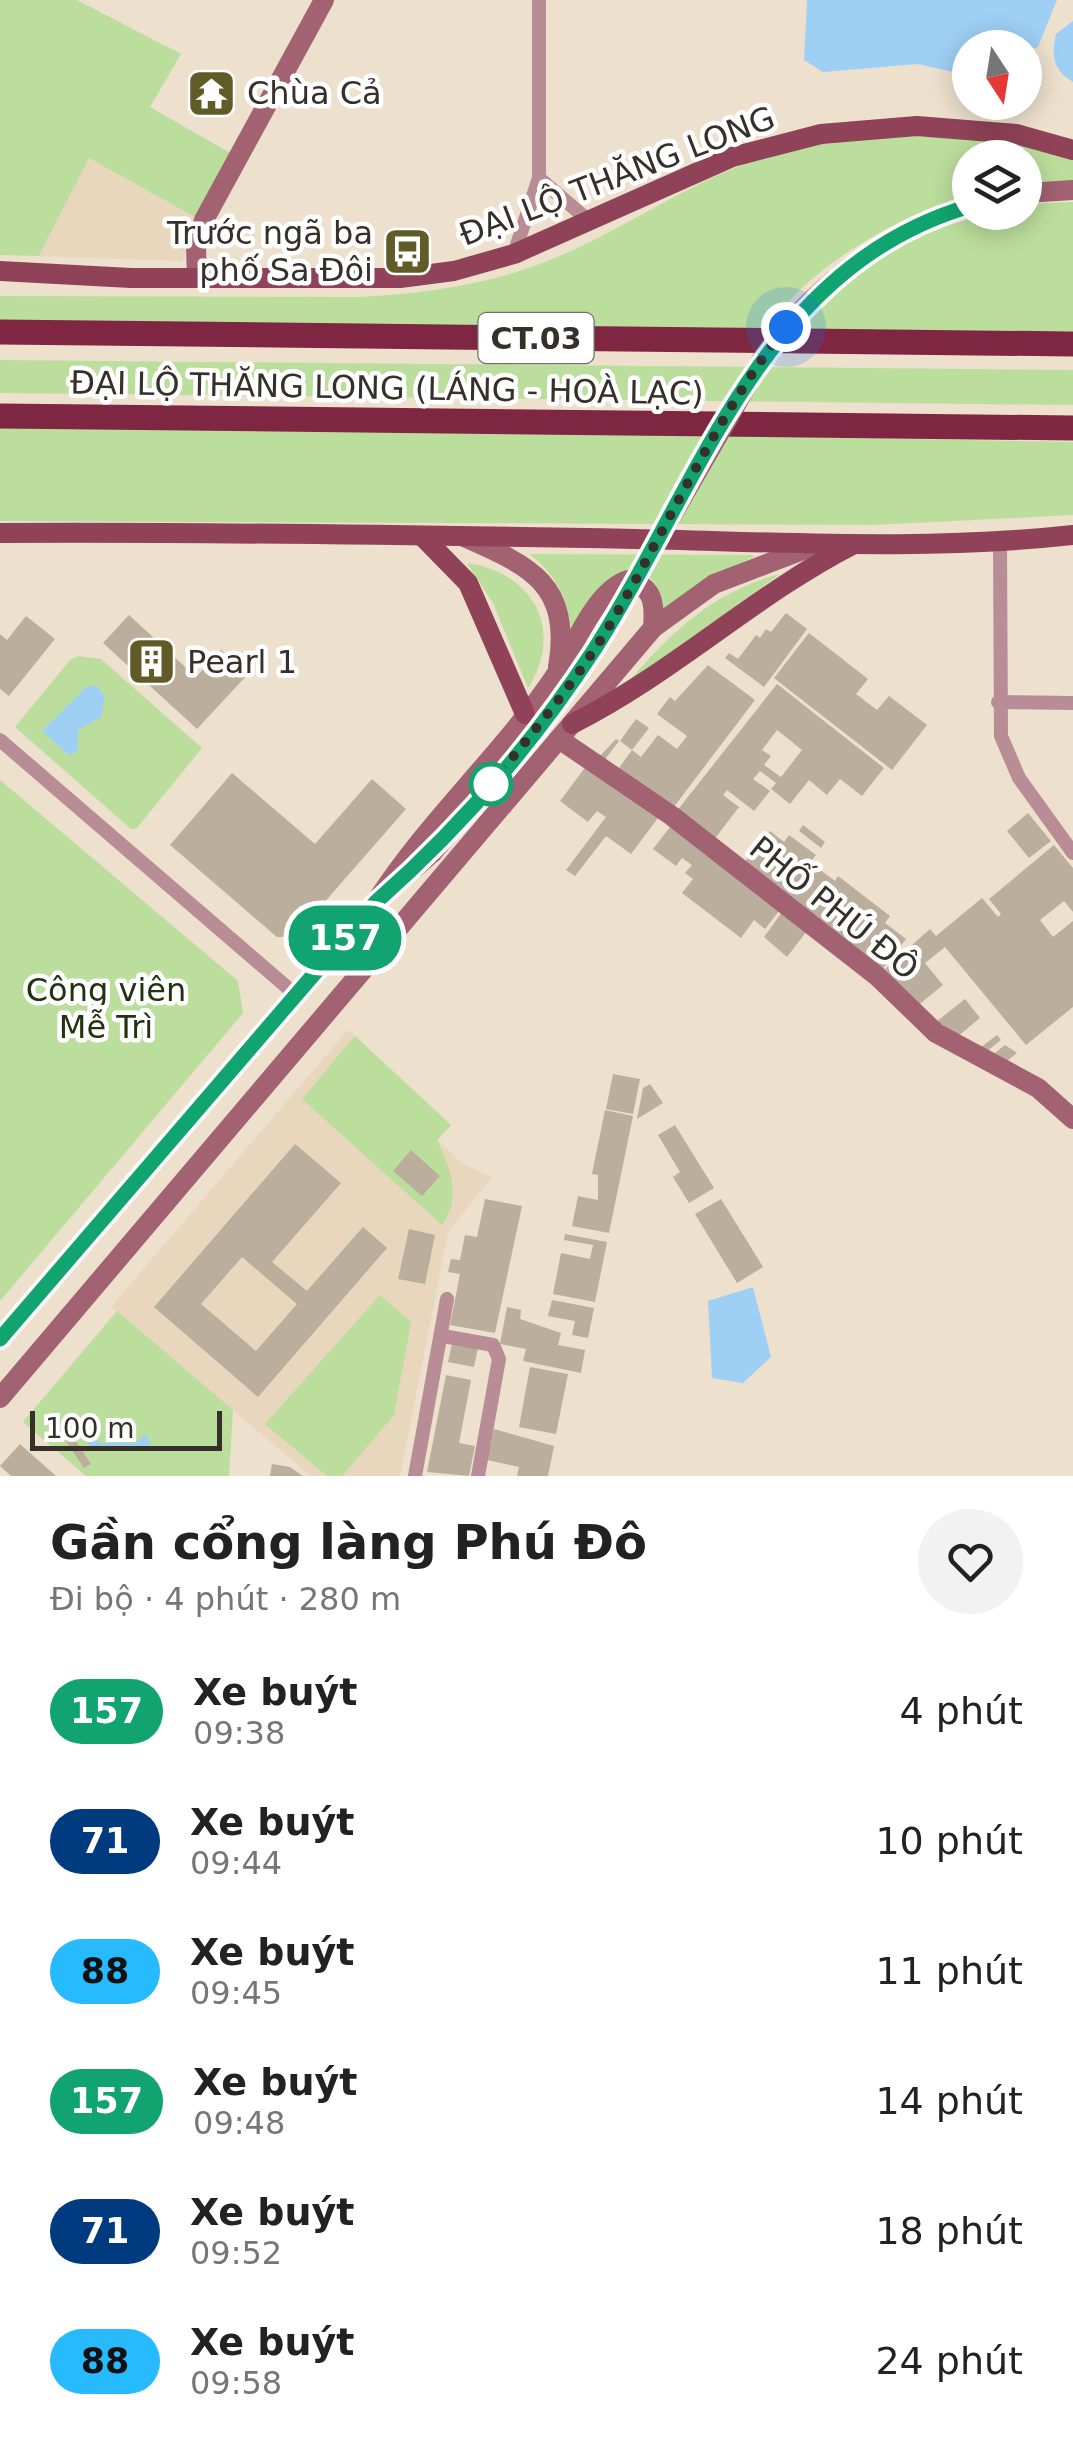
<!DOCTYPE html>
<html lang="vi">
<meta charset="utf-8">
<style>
:root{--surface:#fff;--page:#f2f2f2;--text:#222;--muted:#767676}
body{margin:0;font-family:"DejaVu Sans",sans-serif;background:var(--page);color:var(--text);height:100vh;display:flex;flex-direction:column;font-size:38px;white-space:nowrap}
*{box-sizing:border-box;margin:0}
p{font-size:32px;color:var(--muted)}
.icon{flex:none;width:55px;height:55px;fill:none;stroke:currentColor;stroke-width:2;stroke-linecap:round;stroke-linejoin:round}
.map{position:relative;height:1476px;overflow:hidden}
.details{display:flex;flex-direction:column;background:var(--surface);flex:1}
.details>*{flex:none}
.badge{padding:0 20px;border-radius:32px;font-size:35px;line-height:65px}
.needle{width:65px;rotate:168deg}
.tools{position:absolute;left:952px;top:30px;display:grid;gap:20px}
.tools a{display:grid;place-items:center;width:90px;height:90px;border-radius:50%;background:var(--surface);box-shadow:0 5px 25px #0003;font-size:50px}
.scale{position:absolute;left:30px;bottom:25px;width:192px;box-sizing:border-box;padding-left:10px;border:5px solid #353029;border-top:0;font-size:28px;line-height:35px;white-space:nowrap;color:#353029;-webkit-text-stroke:8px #fff;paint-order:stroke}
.you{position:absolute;width:50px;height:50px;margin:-25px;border:8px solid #fff;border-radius:50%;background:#1a73e8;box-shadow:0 0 0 15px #1a73e833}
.map>.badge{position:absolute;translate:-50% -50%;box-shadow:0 0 0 5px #fff}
.round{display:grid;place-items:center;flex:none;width:105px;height:105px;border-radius:52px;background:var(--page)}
.head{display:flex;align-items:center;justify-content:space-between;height:170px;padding:0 50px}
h1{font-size:48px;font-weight:700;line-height:75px}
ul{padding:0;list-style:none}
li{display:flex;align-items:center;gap:30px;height:130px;padding:0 50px}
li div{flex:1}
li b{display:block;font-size:38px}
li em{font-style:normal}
li .badge{min-width:110px;font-weight:700;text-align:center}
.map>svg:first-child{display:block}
</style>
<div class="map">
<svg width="1073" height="1476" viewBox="0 0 1073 1476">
<rect width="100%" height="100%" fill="#ede0cd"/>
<g fill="#e8d6bd">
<path d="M89,158L197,218L183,261L39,256Z"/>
<path d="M348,1030L451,1125L438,1140L463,1164L492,1177L448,1232L400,1476H311L111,1307Z"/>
</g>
<g fill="#bbde9c">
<path d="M0,0H77L181,54L150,107L232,154L197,218L89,158L39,256L0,255Z"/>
<path d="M916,134L1029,146L1073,157V181L1025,182V158H970V194C900,215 801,269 764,335L0,322V296L357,297C417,294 481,286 537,265C614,237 680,186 758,159C808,141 864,139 916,134Z"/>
<path d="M1073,202V331L794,334C855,268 933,213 1025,212V204Z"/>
<path d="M0,360L1073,370V405L0,393Z"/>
<path d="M0,422L1073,442V515L875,525L0,521Z"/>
<path d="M529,554L753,555L754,557L701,581L662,611L657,587L645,571L572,635C569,601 557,575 529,554Z"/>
<path d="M467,563C533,572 565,630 528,688L493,603Z"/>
<path d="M780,574L625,686C669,634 712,592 780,574Z"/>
<path d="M78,656L101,659L202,748L136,829H131L15,727L70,660Z"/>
<path d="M0,780L238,981L243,1013L0,1301Z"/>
<path d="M355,1036L451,1125L437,1140C450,1167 462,1198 442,1225L302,1099Z"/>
<path d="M380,1295L411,1322L394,1415L342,1476H327L265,1424Z"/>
<path d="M117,1311L233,1410L229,1476H86L23,1422Z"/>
</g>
<g fill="#9ecff5">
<path d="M807,0H1057L1038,47L1025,52V48H970V76L918,64L823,72L804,60Z"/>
<path d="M1073,21V82C1053,70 1051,56 1056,34Z"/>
<path d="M87,686H96L105,696L101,717L78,730V750L70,756L42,731Z"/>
<path d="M753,1287L771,1357L743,1383L712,1378L708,1301Z"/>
<path d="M146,1434L151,1444C137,1455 113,1443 95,1451L87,1442L93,1438L100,1443H135Z"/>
</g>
<g fill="#bbae9c" fill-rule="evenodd">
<path d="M786,613L807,629L764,687L725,658L729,653L738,659L756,635L760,638L766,629L771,632Z"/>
<path d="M129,615L196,677L221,650L248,674L197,729L103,643Z"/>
<path d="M26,616L55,639L9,696L0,689V634L7,640Z"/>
<path d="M809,633L868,679L856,694L877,710L889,696L927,725L892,770L774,678Z"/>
<path d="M708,665L755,700L670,812L616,772L632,750L641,757L658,735L677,749L687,736L657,714L670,697L675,701Z"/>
<path d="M777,684L884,768L862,796L840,779L827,795L809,780L790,804L771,789L776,783L760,771L753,779L770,791L754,811L727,790L723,795L739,807L713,841L676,812ZM777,730L802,750L781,777L764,765L771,756L762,750Z"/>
<path d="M636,719L649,728L632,750L620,741Z"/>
<path d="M616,739L619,741L603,762L598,758Z"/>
<path d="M590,761L661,814L631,854L606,836L575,876L566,870L606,817L597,811L588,822L560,801Z"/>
<path d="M232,773L315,844L372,779L406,809L294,937H277L170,845Z"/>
<path d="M1028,813L1051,841L1029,858L1007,831Z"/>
<path d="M673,823L782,907L765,929L754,920L741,938L682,893L693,879L685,873L692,865L682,858L676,866L653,849Z"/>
<path d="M803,825L825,842L821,848L799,831Z"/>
<path d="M770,831L784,842L789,835L816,855L810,862L835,881L838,876L890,916L885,923L906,939L881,971L743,864Z"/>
<path d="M1054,845L1073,868V912L1064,901L1040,920L1053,937L1073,921V1007L1026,1045L945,947L925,963L943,985L916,1007L885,969L930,929L936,936L982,898L998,917L1001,914L989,899Z"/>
<path d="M785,908L810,927L787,957L764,937Z"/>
<path d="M965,999L980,1018L957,1037L931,1026Z"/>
<path d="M997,1035L1001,1040L980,1057L976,1051Z"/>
<path d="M1005,1045L1017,1053L998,1068L990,1057Z"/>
<path d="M613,1074L640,1079L633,1114L606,1109Z"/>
<path d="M650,1084L663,1103L637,1119L643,1088Z"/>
<path d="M605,1110L633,1116L609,1233L572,1226L578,1196L598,1200V1175L592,1174Z"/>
<path d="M675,1125L714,1188L689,1203L673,1177L680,1172L658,1135Z"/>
<path d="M295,1144L341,1183L272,1262L307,1291L363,1227L387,1248L258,1397L154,1307ZM242,1257L297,1304L256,1351L201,1304Z"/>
<path d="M411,1150L440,1176L422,1196L393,1171Z"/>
<path d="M485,1199L522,1206L495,1333L450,1325L460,1274L448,1272L451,1259L460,1260L465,1235L477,1237Z"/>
<path d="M721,1199L763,1267L737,1283L695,1214Z"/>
<path d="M409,1229L435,1235L425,1284L398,1279Z"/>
<path d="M565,1234L607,1242L595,1302L553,1294L561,1253L590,1259L593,1245L564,1240Z"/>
<path d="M552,1300L594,1308L588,1338L572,1335L575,1321L548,1316Z"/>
<path d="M507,1307L521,1310L520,1319L561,1333L558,1345L585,1350L581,1373L523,1361L526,1349L500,1344Z"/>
<path d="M452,1344L478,1348L474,1367L448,1362Z"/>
<path d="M530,1367L568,1374L556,1434L519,1427Z"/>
<path d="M446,1375L471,1380L459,1443L475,1446L469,1476L427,1472Z"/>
<path d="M494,1429L554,1446L548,1476H517L519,1467L487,1460Z"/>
<path d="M72,1435L91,1464L84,1468L65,1440Z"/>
<path d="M20,1444L56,1476H11L0,1466Z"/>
<path d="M272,1464L290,1467L303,1476H270Z"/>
</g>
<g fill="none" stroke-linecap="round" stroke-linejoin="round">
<g stroke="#b98d96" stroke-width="14">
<path d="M539,178L589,221"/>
<path d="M514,254L539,178V0"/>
<path d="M1000,541L1001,736L1019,778L1073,853"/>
<path d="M998,702L1073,703"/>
<path d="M0,740L296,995"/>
<path d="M443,1336L493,1345L499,1359L478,1476"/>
<path d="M415,1476L447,1299"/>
</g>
<g stroke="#a26272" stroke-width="20">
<path d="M1025,193L1073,190"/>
<path d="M949,212L970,206"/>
<path d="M197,278L196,247L204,220L324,0"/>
<path d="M464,537C530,566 572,584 558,667"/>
<path d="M559,739L672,816L877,976L936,1033L1038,1088L1073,1119"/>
<path d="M393,887L432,853"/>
<path d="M0,1339L376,902C429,819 505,752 559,670C576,643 596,590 628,580C654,587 655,604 653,628"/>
<path d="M0,1398L653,628L714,584L816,545"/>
</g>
<g stroke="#904358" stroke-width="20">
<path d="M0,271L131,278H400L454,271L514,254L732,157L821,134L917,126L1016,134L1073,150"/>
<path d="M0,533C212,532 423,535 635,539C780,542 928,551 1073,535"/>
<path d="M422,536L468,583L525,714"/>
<path d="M572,724C672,674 753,596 852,545"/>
</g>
<g stroke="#7e2642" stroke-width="25">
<path d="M0,332L1073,344"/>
<path d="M0,416L1073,428"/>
</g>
<path stroke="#a26272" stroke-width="20" d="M432,853L543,722L593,652L764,356C811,289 874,243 949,212"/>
</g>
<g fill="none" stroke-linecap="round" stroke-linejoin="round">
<defs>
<path id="line" d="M0,1339L376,902C459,829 534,742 594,650C701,484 760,268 970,206"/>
</defs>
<use href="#line" stroke="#fff" stroke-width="22"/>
<use href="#line" stroke="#11a471" stroke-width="15"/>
<path stroke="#353029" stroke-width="10" stroke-dasharray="0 18" d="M491,784C535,730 579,678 614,618C670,522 717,415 786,327"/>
</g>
<defs>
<symbol id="temple-square" viewBox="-11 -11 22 22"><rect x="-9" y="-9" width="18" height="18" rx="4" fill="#615b28" stroke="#fff"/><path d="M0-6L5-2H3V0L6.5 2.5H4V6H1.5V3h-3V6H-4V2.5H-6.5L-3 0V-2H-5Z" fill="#fff"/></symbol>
<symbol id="bus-square" viewBox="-11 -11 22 22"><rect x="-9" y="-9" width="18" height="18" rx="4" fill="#615b28" stroke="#fff"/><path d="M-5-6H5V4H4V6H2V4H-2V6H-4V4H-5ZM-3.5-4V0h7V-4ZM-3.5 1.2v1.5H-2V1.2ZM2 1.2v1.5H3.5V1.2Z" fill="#fff"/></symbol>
<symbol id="building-square" viewBox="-11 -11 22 22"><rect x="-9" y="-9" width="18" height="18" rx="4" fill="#615b28" stroke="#fff"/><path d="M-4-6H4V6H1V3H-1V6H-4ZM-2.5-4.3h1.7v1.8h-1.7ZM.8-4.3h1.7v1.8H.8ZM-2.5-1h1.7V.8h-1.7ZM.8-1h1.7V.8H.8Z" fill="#fff"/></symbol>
</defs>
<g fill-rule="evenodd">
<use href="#temple-square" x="184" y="66" width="55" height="55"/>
<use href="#bus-square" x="380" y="224" width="55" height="55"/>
<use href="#building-square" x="124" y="634" width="55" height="55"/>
</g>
<circle fill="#fff" stroke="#11a471" stroke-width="5" cx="491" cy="784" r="20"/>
<g text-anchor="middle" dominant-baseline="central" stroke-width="9" stroke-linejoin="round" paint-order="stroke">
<rect fill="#fff" stroke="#726e69" stroke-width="2.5" x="478.5" y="313" width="115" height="50" rx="8"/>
<g font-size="30" font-weight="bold" fill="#353029">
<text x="536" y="338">CT.03</text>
</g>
<g font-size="32" fill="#353029" stroke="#fff" text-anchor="start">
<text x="247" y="93">Chùa Cả</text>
<text x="373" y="233" text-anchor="end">Trước ngã ba<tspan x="373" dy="37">phố Sa Đôi</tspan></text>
<text x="187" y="662">Pearl 1</text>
</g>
<g font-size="32" fill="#353029" stroke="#fff">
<text transform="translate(617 176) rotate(-21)">ĐẠI LỘ THĂNG LONG</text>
<text transform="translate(387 388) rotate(1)">ĐẠI LỘ THĂNG LONG (LÁNG - HOÀ LẠC)</text>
<text transform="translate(834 908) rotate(39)">PHỐ PHÚ ĐÔ</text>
</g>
<g font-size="32" fill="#21320e" stroke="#fff">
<text x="106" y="990">Công viên<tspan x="106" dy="37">Mễ Trì</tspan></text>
</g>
</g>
</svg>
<div class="tools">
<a><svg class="needle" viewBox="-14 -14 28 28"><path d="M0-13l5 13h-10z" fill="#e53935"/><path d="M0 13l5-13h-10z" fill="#767676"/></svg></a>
<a><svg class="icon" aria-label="layers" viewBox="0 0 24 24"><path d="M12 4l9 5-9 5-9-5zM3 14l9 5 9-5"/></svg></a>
</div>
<div class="scale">100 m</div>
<div class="you" style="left:786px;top:327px"></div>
<b class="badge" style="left:345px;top:938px;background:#11a471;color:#fff">157</b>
</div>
<section class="details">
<div class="head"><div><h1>Gần cổng làng Phú Đô</h1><p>Đi bộ · 4 phút · 280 m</p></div><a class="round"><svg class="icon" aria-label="heart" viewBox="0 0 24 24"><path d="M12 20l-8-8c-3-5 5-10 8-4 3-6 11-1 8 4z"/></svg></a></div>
<ul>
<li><span class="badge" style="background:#11a471;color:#fff">157</span><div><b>Xe buýt</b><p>09:38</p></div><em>4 phút</em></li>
<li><span class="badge" style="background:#003b80;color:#fff">71</span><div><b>Xe buýt</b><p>09:44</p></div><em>10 phút</em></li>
<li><span class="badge" style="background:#27baff;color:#111">88</span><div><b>Xe buýt</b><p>09:45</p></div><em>11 phút</em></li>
<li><span class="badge" style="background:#11a471;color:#fff">157</span><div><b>Xe buýt</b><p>09:48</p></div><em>14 phút</em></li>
<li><span class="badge" style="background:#003b80;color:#fff">71</span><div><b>Xe buýt</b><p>09:52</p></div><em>18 phút</em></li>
<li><span class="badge" style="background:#27baff;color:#111">88</span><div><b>Xe buýt</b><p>09:58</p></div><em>24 phút</em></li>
</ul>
</section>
